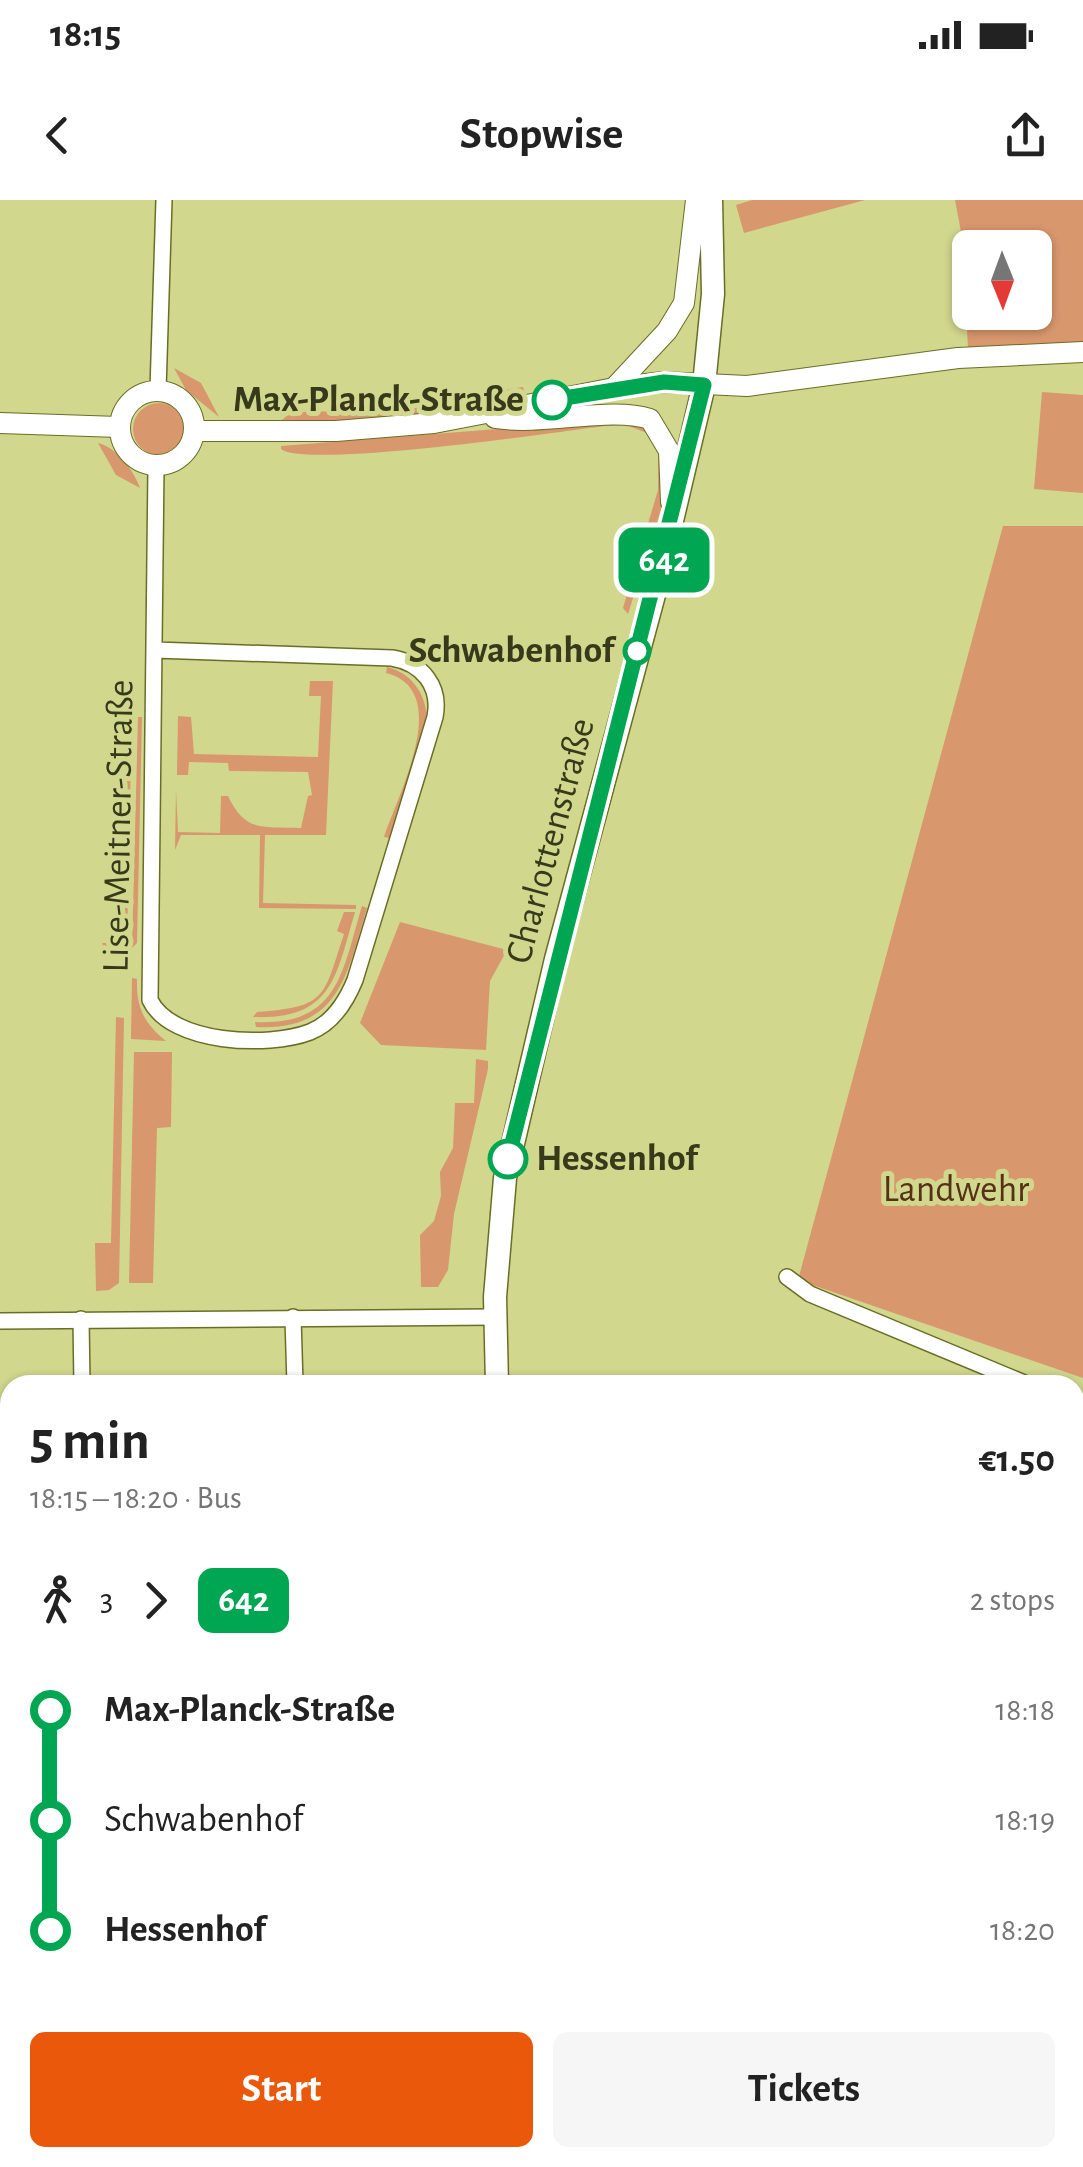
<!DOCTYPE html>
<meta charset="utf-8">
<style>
:root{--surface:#fff;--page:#f6f6f6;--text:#222;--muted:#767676;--accent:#ea580c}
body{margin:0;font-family:"Alegreya Sans",sans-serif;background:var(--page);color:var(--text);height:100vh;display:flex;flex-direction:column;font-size:38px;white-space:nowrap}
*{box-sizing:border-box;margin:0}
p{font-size:32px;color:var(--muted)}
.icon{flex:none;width:55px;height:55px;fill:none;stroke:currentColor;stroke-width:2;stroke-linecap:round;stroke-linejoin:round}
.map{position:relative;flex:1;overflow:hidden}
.sheet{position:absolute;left:0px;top:1175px;width:1085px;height:792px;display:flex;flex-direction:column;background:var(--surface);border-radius:30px 30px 0 0;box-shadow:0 2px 8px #0004}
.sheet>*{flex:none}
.badge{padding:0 20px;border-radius:15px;font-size:35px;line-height:65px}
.needle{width:65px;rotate:179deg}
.tools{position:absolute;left:952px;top:30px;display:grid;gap:20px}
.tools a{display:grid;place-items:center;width:100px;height:100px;border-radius:15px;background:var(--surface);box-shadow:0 2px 8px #0004;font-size:50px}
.map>.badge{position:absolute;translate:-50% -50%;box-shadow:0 0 0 5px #fff}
.legs{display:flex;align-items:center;gap:15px;height:110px;padding:0 30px;font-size:32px}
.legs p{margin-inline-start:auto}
.headline{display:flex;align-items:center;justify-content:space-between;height:170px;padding:0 30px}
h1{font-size:55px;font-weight:700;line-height:75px}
.action{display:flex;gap:20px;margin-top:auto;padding:20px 30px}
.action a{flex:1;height:115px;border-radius:15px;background:var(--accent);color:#fff;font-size:40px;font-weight:700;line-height:115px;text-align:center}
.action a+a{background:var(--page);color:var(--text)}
ul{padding:0 30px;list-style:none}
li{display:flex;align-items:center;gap:35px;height:110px;font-size:38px}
li i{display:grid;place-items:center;width:15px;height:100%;margin:0 12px;background:currentColor}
li i::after{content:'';width:25px;height:25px;margin:-12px;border:8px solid;border-radius:50%;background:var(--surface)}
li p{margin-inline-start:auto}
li:first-child i{background:linear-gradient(#0000 50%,currentColor 0)}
li:last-child i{background:linear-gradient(currentColor 50%,#0000 0)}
.status{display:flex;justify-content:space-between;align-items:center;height:70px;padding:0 50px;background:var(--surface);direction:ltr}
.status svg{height:28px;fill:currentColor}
header{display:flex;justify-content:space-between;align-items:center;height:130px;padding:0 30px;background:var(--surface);font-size:45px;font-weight:700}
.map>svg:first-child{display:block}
</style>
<div class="status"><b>18:15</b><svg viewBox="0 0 49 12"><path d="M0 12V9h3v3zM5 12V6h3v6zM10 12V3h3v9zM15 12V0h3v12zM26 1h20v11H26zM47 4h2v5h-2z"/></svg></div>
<header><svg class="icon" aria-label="back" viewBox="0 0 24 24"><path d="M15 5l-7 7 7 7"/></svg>Stopwise<svg class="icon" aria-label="share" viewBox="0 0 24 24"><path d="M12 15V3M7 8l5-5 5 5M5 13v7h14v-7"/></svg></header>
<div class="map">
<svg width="1083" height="1967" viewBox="0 0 1083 1967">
<rect width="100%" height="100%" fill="#d1d78d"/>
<g fill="#d9976d" fill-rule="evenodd">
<path d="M752,0H865L744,33L736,5Z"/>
<path d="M955,0H1083V145L968,148L962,37ZM970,48H1035V112H970Z"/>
<path d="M174,168L201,183L219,217L186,190Z"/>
<path d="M523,187L524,191C484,216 330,229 282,220L291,212L358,211Z"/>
<path d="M1042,192L1083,195V293L1034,289Z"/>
<circle cx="159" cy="229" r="26"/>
<path d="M626,219L651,230L647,233L626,225L604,226C558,232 305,269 281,249V246Z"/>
<path d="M658,238L664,300L628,414L623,408L658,290Z"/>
<path d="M98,243C116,247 134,271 140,288L116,275Z"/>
<path d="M1003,326H1083V1178L798,1080Z"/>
<path d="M387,467C411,473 425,492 427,517L389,638L384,637C398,594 454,490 386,473Z"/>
<path d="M310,481H333L326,635H265L263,703L356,705V709L259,708L260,635H181L175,650L176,590L178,632L220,633L221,596H228C246,633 261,626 301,628L308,596L312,595L308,572L229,571L228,563L189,562L188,575H177L178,516L191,517L194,554L318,557L321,496H309Z"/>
<path d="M112,507L132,508L127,744L104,748L102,743H114L119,514L107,513Z"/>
<path d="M138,517H142L137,743L132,748Z"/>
<path d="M362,706L367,708C347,774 340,831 256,827L255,822C339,826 342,772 362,706Z"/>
<path d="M344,712H355C336,776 333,820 253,817L257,812C328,807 323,797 344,734L337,731Z"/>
<path d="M400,722L507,750L490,781L486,850L381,845L360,823Z"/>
<path d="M132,778L137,779C136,809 145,824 166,841L131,839Z"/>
<path d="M116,817L124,818L119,1083L109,1090L96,1091L95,1043H111Z"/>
<path d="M134,852H172L171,927L157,928L153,1083H129Z"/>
<path d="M476,859L488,861V869L454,1014L448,1070L438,1087H421L420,1035L434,1021L441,996L440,972L453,948L455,903H474Z"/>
</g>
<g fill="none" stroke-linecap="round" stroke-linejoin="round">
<defs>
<g id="minor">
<path d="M158,190L164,0"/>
<path d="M155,450L392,458C422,463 441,486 435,517L355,780C346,802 333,823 310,832C268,848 171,844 150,800L156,266"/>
<path d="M787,1077L810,1094L1029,1185"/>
<path d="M293,1117L295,1185"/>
<path d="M81,1119L82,1185"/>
<path d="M0,1121L494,1117"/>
<path d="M1075,1202L1083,1204"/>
<path d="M1075,1416L1083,1420"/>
<path d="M1075,1820L1083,1822"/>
<path d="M101,1967V1958"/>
<path d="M279,1967V1958"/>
<path d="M459,1967L460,1958"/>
<path d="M972,1967L974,1958"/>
</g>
<g id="tertiary">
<path d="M614,188L667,131L684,103L696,0"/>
<circle cx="157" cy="228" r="37"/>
<path d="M495,218C545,226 609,206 650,219L669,251L671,302"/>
<path d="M0,223L119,227"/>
<path d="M195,231H336L434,223L614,188L663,182L747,186L958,158L1083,152"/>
<path d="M1075,1567L1083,1565"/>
<path d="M0,1658L10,1659"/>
</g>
<g id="secondary">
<path d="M497,1185L495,1097L505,978L556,759L658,380L704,185L713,94L711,0"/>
<path d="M614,1967V1958"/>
</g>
</defs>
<use href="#minor" stroke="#696e24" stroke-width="18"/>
<use href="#tertiary" stroke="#696e24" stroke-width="22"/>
<use href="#secondary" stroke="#696e24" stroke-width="25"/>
<use href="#minor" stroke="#fff" stroke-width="15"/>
<use href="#tertiary" stroke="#fff" stroke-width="20"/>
<use href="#secondary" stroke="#fff" stroke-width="22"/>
</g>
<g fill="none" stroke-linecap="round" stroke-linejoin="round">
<defs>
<path id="line-1" d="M508,959L704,185L664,182L552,200"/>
</defs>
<use href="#line-1" stroke="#fff" stroke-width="22"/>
<use href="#line-1" stroke="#00a651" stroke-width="15"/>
</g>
<g fill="#fff" stroke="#00a651" stroke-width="5">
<circle cx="552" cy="200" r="18"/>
<circle cx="637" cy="451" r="12"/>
<circle cx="508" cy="959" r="18"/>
</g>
<g text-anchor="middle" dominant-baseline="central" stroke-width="10" stroke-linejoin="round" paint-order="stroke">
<g font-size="38" font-weight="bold" fill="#37391a" stroke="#d1d78d" text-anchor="end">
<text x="524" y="200">Max-Planck-Straße</text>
<text x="614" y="451">Schwabenhof</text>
<text x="536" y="959" text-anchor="start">Hessenhof</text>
</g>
<g font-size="38" fill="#37391a" stroke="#d1d78d">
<text transform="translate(119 626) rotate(-89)">Lise-Meitner-Straße</text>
<text transform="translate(551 641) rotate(-75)">Charlottenstraße</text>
</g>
<g font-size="38" fill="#573117" stroke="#d1d78d">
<text x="956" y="990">Landwehr</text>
</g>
</g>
</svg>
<div class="tools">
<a><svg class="needle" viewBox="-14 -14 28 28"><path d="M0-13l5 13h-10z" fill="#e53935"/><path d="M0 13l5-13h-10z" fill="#767676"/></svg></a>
</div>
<b class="badge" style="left:664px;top:360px;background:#00a651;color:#fff">642</b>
<section class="sheet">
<div class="headline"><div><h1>5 min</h1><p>18:15 – 18:20 · Bus</p></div><b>€1.50</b></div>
<div class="legs"><svg class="icon" aria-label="walk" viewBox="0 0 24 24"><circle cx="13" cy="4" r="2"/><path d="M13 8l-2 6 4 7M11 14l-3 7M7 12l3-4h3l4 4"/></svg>3<svg class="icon" aria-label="forward" viewBox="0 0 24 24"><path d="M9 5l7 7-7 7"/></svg><b class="badge" style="background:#00a651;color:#fff">642</b><p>2 stops</p></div>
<ul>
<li><i style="color:#00a651"></i><b>Max-Planck-Straße</b><p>18:18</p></li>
<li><i style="color:#00a651"></i><span>Schwabenhof</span><p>18:19</p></li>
<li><i style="color:#00a651"></i><b>Hessenhof</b><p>18:20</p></li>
</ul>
<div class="action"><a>Start</a><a>Tickets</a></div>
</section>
</div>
